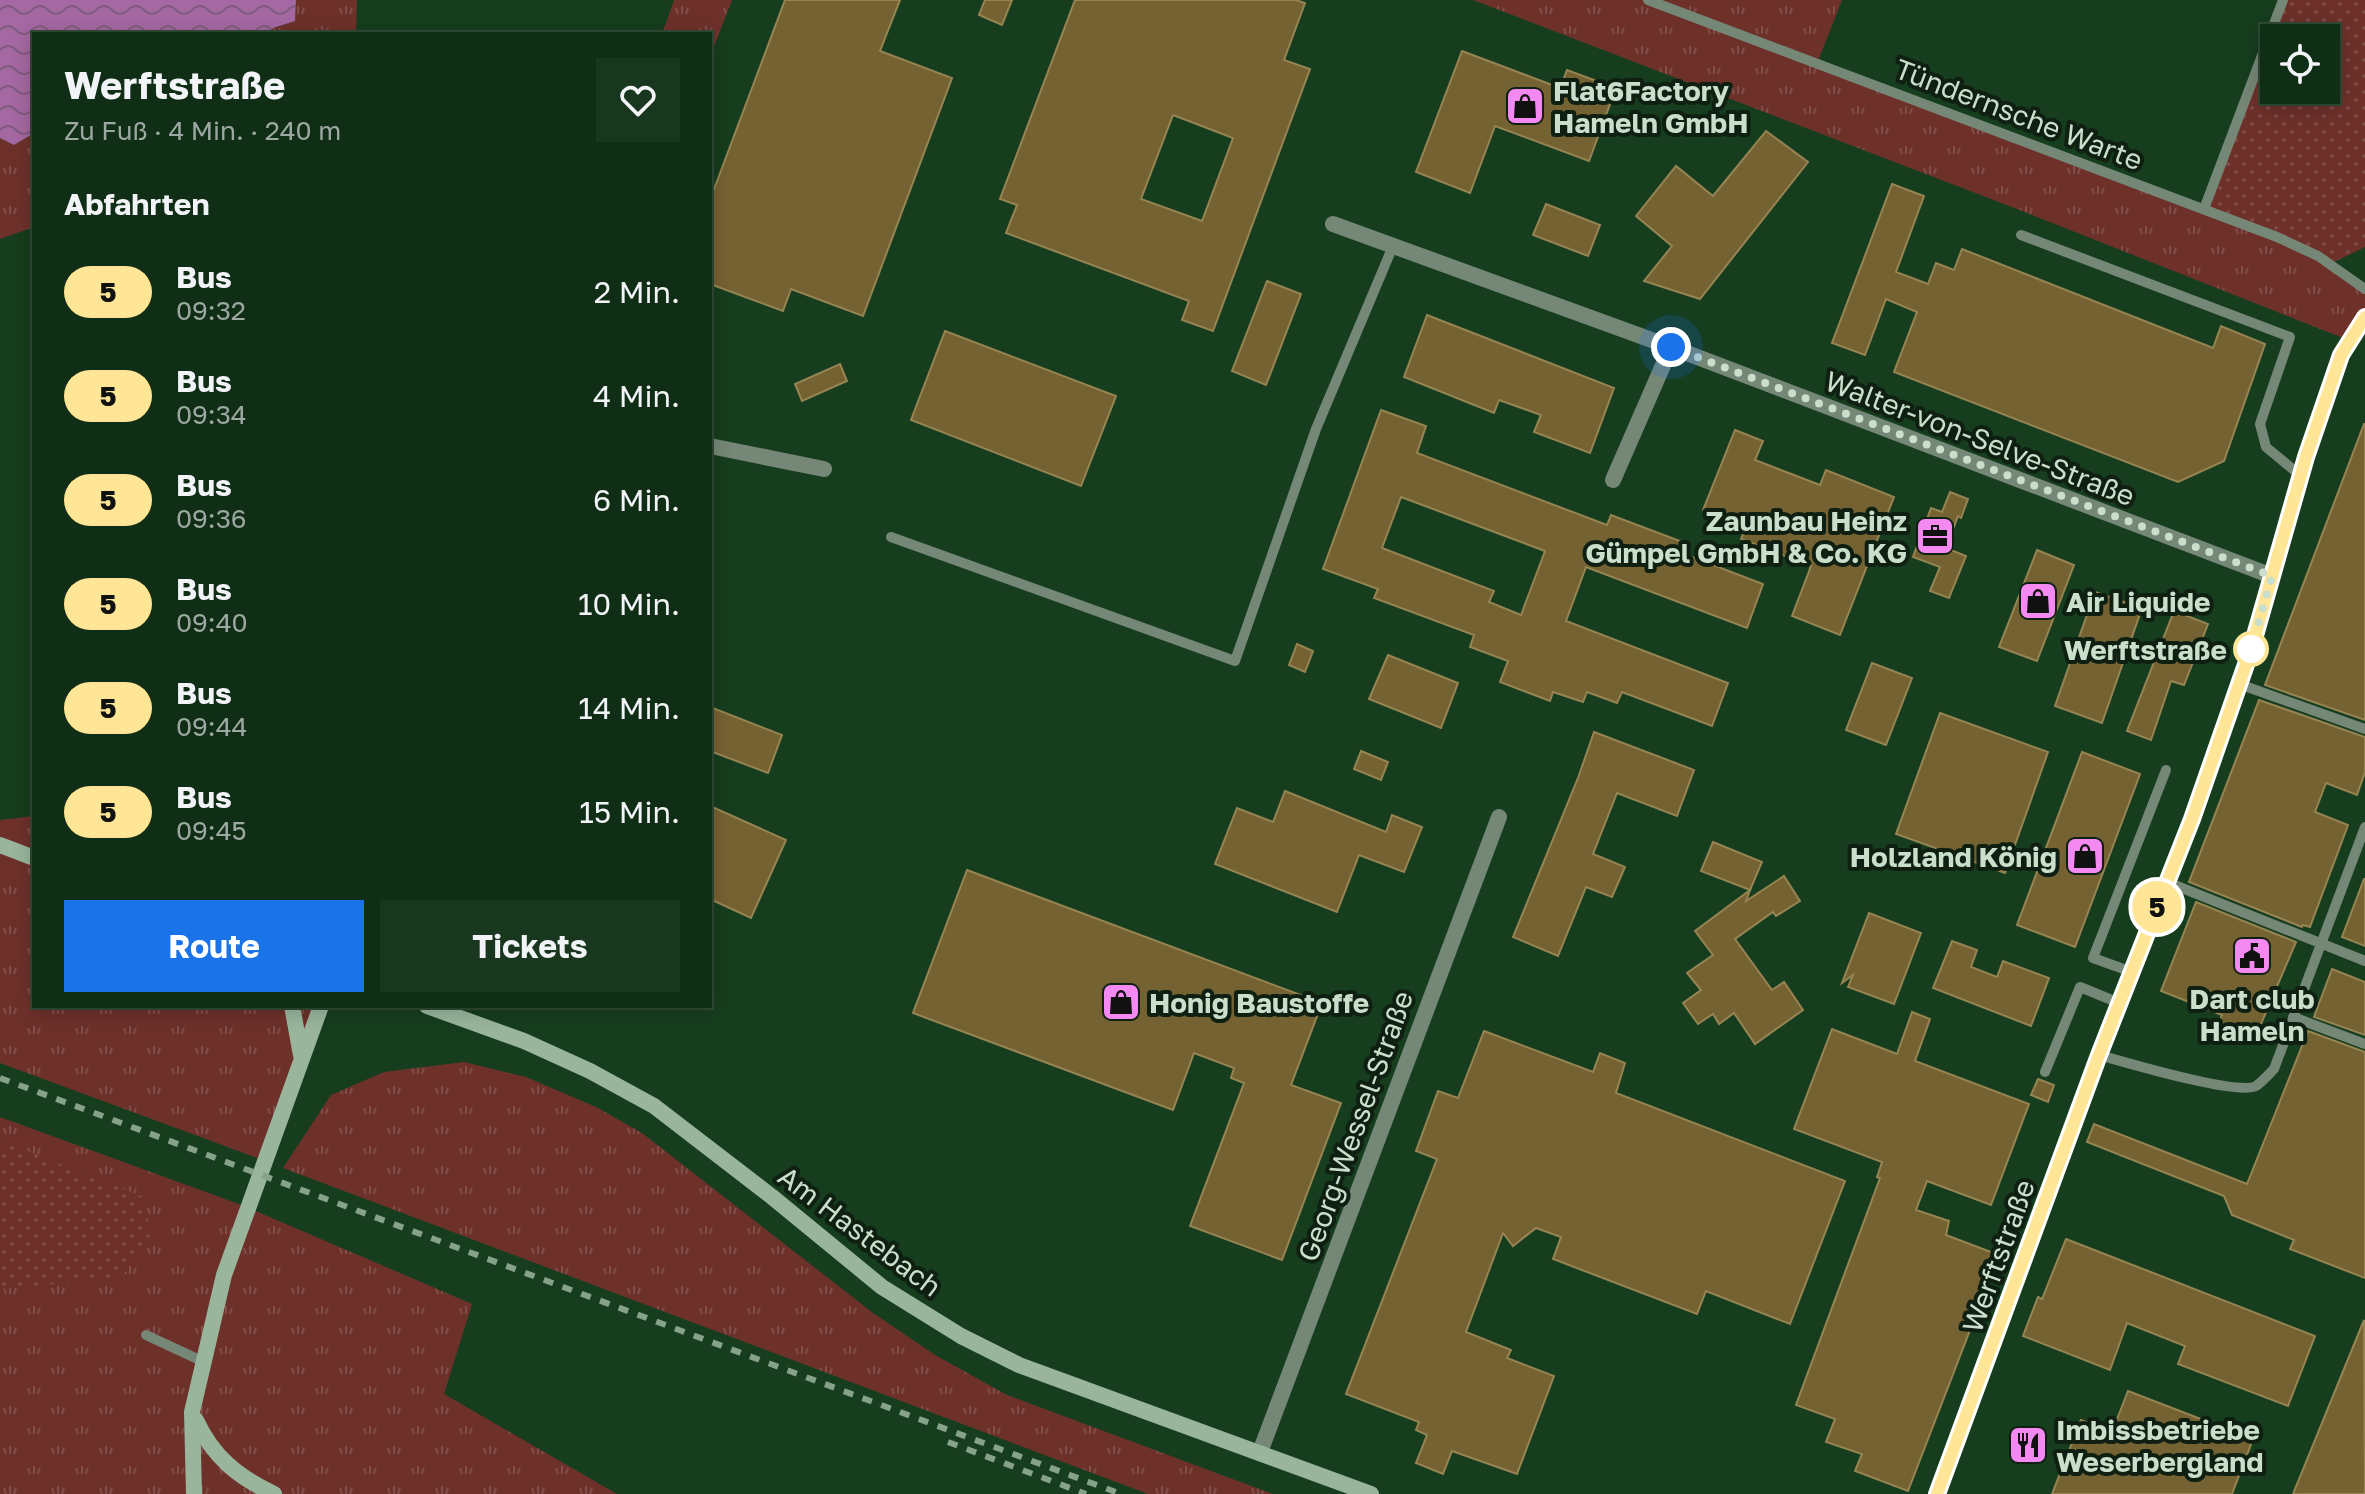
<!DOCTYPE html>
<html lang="de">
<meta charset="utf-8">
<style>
:root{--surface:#102e16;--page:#19361f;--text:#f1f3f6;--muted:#9ca8a1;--line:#304a35;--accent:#1a73e8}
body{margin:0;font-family:"Golos Text",sans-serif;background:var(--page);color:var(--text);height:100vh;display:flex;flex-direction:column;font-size:30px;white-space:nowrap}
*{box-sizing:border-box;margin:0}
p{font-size:26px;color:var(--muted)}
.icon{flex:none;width:44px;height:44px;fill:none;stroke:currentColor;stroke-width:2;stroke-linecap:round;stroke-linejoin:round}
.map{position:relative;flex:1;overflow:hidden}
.sheet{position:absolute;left:32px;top:32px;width:680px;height:976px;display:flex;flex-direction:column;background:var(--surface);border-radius:0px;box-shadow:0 4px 20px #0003,0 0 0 2px var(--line)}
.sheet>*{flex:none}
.badge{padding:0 16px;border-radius:26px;font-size:28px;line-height:52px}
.buttons{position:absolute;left:2260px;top:24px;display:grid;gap:16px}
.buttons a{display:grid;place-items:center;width:80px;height:80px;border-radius:0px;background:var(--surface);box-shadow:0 4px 20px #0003,0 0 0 2px var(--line);font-size:40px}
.you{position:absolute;width:40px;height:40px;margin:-20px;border:6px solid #fff;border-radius:50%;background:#1a73e8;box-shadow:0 0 0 12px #1a73e833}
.map>.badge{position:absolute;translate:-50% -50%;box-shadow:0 0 0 4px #fff}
h2{padding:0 32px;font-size:30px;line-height:72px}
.round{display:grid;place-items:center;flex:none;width:84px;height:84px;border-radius:0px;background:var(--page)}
.overview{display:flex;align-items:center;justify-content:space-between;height:136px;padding:0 32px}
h1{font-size:38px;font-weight:700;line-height:60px}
.button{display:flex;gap:16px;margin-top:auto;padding:16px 32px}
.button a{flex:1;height:92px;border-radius:0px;background:var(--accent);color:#fff;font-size:32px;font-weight:700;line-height:92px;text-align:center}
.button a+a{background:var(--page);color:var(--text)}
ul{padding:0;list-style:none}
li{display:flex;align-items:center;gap:24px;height:104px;padding:0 32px}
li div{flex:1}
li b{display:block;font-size:30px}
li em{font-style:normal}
li .badge{min-width:88px;font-weight:700;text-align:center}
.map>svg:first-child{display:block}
</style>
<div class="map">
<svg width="2365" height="1494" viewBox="0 0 2365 1494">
<defs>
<pattern id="grass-tufts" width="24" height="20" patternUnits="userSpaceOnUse" patternTransform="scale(2)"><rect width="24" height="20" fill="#6d312a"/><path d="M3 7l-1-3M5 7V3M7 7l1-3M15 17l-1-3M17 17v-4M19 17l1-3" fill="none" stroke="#804e48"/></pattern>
<pattern id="park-dots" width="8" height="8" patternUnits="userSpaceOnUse" patternTransform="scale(2)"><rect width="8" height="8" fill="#6d312a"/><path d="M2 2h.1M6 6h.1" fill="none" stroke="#804e48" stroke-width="1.8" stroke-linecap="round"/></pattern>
<pattern id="water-waves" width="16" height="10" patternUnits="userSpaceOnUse" patternTransform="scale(2)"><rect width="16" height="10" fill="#a468a2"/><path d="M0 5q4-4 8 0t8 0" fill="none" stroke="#805b7f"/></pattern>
</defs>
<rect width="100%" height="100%" fill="#163d1e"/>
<g fill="url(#grass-tufts)">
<path d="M296,0H357L356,34H267L273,28L295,21Z"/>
<path d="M674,0H732L710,57V34H662Z"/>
<path d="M1473,0H1643L2317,257L2365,292V314L2348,340L2017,209Z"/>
<path d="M1659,0H1842L1818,61Z"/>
<path d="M34,133V227L0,239V138L14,145Z"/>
<path d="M34,816V1006H318L263,1160L0,1063V820Z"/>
<path d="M464,1062L526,1077L596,1107L642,1133L873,1313L935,1355L1007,1395L1273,1494H1148L283,1168L331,1095L384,1072Z"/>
<path d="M0,1117L247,1207L191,1412L193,1494H0Z"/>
<path d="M249,1208L472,1304L444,1394L617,1494H196L194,1412Z"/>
</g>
<g fill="url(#park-dots)" fill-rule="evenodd">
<path d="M2283,0H2365V247L2330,264L2204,209ZM2274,38H2326V90H2274Z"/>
<path d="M0,1140L141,1196L152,1232L121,1278L0,1289Z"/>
</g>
<path fill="url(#water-waves)" d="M0,0H296L295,21L273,28L267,34H34V133L14,145L0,138Z"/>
<g fill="#756233" stroke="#978453" stroke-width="2" fill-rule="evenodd">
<path d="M785,0H900L880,51L952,78L863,316L791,289L783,311L710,284V200Z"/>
<path d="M985,0H1012L1002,25L979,15Z"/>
<path d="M1075,0H1296L1305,3L1284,60L1310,69L1213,331L1182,320L1189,301L1006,233L1017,205L1000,199ZM1173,115L1233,138L1202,221L1141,199Z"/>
<path d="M1462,51L1560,88L1567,70L1616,88L1589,161L1495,126L1470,193L1416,172Z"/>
<path d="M1766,131L1808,162L1700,299L1644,281L1672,246L1636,216L1676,166L1713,196Z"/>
<path d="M1892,184L1924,196L1896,272L1928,284L1936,263L1954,270L1962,249L2213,348L2221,326L2265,344L2224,461L2178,482L1894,372L1917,312L1886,299L1865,355L1832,343Z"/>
<path d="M1546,204L1600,225L1588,256L1533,235Z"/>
<path d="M1267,281L1301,294L1266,385L1232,371Z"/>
<path d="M1427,315L1614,388L1590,453L1534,432L1541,415L1499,400L1494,413L1404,377Z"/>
<path d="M945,331L1116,396L1081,486L911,420Z"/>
<path d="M840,364L847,381L802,401L795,384Z"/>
<path d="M1381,410L1426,426L1417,453L1607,525L1611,515L1688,544L1684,554L1763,584L1747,628L1586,567L1566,621L1728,683L1712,726L1622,692L1617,703L1587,692L1583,702L1553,692L1550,701L1500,682L1508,661L1470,647L1474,635L1374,598L1378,589L1323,569ZM1401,497L1545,551L1521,615L1489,602L1494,591L1382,548Z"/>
<path d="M2364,424H2365V720L2265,685Z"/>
<path d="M1735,430L1763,441L1755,460L1820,485L1826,470L1894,497L1840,635L1792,616L1811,566L1741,539L1746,527L1703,510Z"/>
<path d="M1950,492L1968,499L1961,518L1958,516L1946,548L1966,556L1949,598L1930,591L1940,567L1913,557L1931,508L1942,512Z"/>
<path d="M2037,550L2074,565L2037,661L1999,647Z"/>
<path d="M2095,592L2142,608L2102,723L2055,706Z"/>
<path d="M2174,611L2208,624L2184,685L2171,681L2151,740L2127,731Z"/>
<path d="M1297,644L1313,651L1305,672L1289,665Z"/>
<path d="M1388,655L1458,683L1441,728L1369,699Z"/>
<path d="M1872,663L1912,678L1886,745L1846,730Z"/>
<path d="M2259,700L2365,737V772L2357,795L2326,783L2315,812L2348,825L2310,927L2303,925L2302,927L2189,882Z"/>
<path d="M710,707L782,735L768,773L710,751Z"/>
<path d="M1940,713L2048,752L2005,873L1896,834Z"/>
<path d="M1594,732L1694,770L1677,816L1617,793L1593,854L1625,867L1612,897L1586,887L1558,956L1513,937L1578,778Z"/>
<path d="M1361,751L1388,762L1381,780L1354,769Z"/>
<path d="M2082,752L2140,774L2075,947L2017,925Z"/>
<path d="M1285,791L1386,832L1392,815L1422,827L1404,872L1359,855L1337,912L1215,864L1237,808L1273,822Z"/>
<path d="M710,806L786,840L751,918L710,899Z"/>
<path d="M1713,842L1762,862L1750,890L1701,871Z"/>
<path d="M967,870L1322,1003L1291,1085L1341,1103L1282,1260L1190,1226L1244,1083L1231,1078L1234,1068L1194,1053L1173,1110L913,1013Z"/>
<path d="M1784,876L1800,901L1776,916L1773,912L1735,939L1772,990L1784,982L1803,1010L1755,1044L1734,1013L1719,1024L1713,1014L1698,1024L1683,1003L1701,990L1687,973L1713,955L1695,931L1750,890L1746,901Z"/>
<path d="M2364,879H2365V946L2342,937Z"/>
<path d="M2196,902L2296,942L2255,1038L2219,1023L2222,1015L2161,991Z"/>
<path d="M1869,913L1921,933L1894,1004L1848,987L1853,975L1842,983Z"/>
<path d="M1952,941L1977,950L1971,967L1997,977L2003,961L2049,978L2031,1026L1933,988Z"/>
<path d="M2332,969L2365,982V1035L2314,1017Z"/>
<path d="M1912,1012L1930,1019L1915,1061L2029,1104L1991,1205L1927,1181L1916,1210L1949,1221L1946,1235L1999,1255L1908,1491L1855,1471L1862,1454L1826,1442L1835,1419L1796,1405L1880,1178L1877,1177L1882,1162L1794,1129L1832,1029L1897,1054Z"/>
<path d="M1484,1031L1593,1072L1600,1053L1625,1063L1616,1093L1845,1181L1790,1324L1706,1291L1697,1314L1553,1259L1561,1237L1536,1228L1513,1246L1503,1233L1466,1332L1511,1350L1507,1358L1554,1376L1517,1474L1452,1451L1443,1474L1416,1463L1427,1435L1416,1430L1419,1422L1346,1394L1437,1159L1416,1151L1438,1091L1458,1098Z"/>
<path d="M2308,1031L2365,1052V1278L2290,1249L2294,1240L2232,1215L2224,1196L2087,1142L2094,1124L2247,1184Z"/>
<path d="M2038,1079L2054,1085L2048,1102L2031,1095Z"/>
<path d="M2066,1239L2315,1336L2288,1406L2178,1364L2185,1346L2127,1323L2110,1370L2023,1336L2038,1297L2042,1299Z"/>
<path d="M2364,1320L2365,1494H2293Z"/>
<path d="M2128,1391L2253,1439L2232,1494H2052L2081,1420L2112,1432Z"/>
</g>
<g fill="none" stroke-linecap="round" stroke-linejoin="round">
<g stroke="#758777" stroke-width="10">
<path d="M1648,0L2277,237L2318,256L2365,289"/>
<path d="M2204,209L2283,0"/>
<path d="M2021,235L2290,337L2260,424L2266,447L2301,476"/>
<path d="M891,537L1235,661L1316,429L1393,246"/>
<path d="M2239,684L2365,729"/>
<path d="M2167,882L2365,961"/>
<path d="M2132,972L2093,958L2166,770"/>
<path d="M2293,1017L2365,1044"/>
<path d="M2099,1055C2124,1062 2238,1096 2256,1086C2262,1082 2269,1074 2274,1069L2365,827"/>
<path d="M2045,1072L2080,987L2119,1003"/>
<path d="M146,1335L204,1362"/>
</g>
<g stroke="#758777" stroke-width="16">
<path d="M1333,224L1671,347L2272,576"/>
<path d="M710,446L824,469"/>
<path d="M1613,480L1671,347"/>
<path d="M1260,1452L1499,817"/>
</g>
<g stroke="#99b69c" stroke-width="16">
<path d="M0,845L34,858"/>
<path d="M292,1006L301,1055"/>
<path d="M427,1006L524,1041L590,1071L654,1106L771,1196L882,1287L961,1336L1019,1365L1371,1494"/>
<path d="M196,1420C213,1457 238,1477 274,1494"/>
<path d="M194,1494L192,1412L224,1275L321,1006"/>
<path d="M1937,1494L2099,1055L2192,819L2250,653L2306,457L2341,355L2365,317"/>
</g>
<g stroke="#87a28b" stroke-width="6" stroke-dasharray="10 10" stroke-linecap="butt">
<path d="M0,1078L1121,1494"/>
<path d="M948,1442L1086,1494"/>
</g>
</g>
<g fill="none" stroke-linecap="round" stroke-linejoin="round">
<defs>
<path id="line" d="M1937,1494L2099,1055L2192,819L2250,653L2306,457L2341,355L2365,317"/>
</defs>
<use href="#line" stroke="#fff" stroke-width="18"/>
<use href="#line" stroke="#ffe596" stroke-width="12"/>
<path stroke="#c9decb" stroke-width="8" stroke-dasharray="0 14.4" d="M1671,347L2272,576L2250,653L2251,649"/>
</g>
<defs>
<symbol id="shop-square" viewBox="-11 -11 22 22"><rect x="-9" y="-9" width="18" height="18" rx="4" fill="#f389f1" stroke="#0f2012"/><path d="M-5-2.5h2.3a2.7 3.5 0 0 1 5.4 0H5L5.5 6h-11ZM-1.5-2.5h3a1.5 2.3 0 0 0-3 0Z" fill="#111"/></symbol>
<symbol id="office-square" viewBox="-11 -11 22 22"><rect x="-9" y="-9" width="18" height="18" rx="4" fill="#f389f1" stroke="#0f2012"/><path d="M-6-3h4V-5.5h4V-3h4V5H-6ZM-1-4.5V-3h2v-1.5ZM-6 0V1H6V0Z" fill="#111"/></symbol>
<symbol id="civic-square" viewBox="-11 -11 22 22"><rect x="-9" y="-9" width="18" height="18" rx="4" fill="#f389f1" stroke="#0f2012"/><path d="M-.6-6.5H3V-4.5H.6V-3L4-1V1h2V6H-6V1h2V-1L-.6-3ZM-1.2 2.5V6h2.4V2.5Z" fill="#111"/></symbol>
<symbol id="restaurant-square" viewBox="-11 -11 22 22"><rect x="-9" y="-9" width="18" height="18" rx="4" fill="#f389f1" stroke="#0f2012"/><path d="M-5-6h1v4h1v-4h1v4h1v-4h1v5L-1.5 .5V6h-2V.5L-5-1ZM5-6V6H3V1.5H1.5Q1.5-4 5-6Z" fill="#111"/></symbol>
</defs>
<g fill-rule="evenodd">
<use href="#shop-square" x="1503" y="84" width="44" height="44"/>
<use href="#office-square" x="1913" y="514" width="44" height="44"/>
<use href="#shop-square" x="2016" y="579" width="44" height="44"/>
<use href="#shop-square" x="2063" y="834" width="44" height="44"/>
<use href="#civic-square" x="2230" y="934" width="44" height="44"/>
<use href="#shop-square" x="1099" y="980" width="44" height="44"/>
<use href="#restaurant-square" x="2006" y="1423" width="44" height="44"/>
</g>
<circle fill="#fff" stroke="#ffe596" stroke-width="4" cx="2251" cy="649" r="16"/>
<g text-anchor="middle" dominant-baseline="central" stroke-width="8" stroke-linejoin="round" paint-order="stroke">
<g font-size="28" font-weight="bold" fill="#c9decb" stroke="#0f2012" text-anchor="start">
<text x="1553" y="90">Flat6Factory<tspan x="1553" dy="32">Hameln GmbH</tspan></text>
<text x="1907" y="520" text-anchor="end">Zaunbau Heinz<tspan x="1907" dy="32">Gümpel GmbH &amp; Co. KG</tspan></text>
<text x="2066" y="601">Air Liquide</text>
<text x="2057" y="856" text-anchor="end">Holzland König</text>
<text x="2252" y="998" text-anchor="middle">Dart club<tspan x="2252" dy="32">Hameln</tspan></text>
<text x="1149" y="1002">Honig Baustoffe</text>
<text x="2056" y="1429">Imbissbetriebe<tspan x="2056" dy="32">Weserbergland</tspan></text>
</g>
<g font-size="28" fill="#c9decb" stroke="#0f2012">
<text transform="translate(2019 114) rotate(21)">Tündernsche Warte</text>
<text transform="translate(1980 438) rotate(21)">Walter-von-Selve-Straße</text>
<text transform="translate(1355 1126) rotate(-70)">Georg-Wessel-Straße</text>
<text transform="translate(860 1231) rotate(37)">Am Hastebach</text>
<text transform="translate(1998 1256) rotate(-70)">Werftstraße</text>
</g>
<g font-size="28" font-weight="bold" fill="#c9decb" stroke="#0f2012" text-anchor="end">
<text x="2227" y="649">Werftstraße</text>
</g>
</g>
</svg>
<div class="buttons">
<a><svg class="icon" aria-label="locate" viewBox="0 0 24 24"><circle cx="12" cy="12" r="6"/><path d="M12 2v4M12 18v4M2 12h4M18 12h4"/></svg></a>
</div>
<div class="you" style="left:1671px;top:347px"></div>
<b class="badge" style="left:2157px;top:907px;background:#ffe596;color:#111">5</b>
<section class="sheet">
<div class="overview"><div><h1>Werftstraße</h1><p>Zu Fuß · 4 Min. · 240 m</p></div><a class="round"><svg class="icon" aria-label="heart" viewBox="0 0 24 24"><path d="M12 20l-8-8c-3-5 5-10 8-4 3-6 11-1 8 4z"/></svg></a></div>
<h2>Abfahrten</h2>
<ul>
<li><span class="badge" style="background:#ffe596;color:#111">5</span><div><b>Bus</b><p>09:32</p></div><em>2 Min.</em></li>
<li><span class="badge" style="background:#ffe596;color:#111">5</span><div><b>Bus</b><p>09:34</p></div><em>4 Min.</em></li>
<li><span class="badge" style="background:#ffe596;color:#111">5</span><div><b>Bus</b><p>09:36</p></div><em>6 Min.</em></li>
<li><span class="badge" style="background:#ffe596;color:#111">5</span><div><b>Bus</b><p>09:40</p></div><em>10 Min.</em></li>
<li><span class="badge" style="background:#ffe596;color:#111">5</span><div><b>Bus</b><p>09:44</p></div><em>14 Min.</em></li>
<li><span class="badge" style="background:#ffe596;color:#111">5</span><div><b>Bus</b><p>09:45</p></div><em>15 Min.</em></li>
</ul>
<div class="button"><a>Route</a><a>Tickets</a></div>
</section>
</div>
